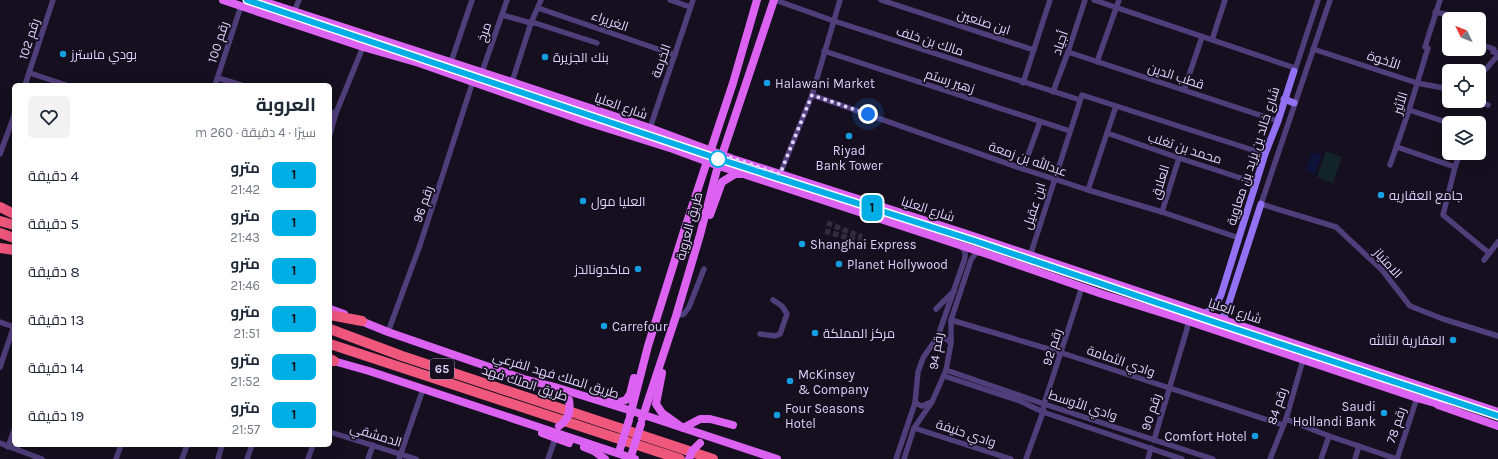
<!DOCTYPE html>
<html lang="ar">
<meta charset="utf-8">
<style>
:root{--surface:#fff;--page:#f2f2f3;--text:#1f2937;--muted:#747a83}
body{margin:0;font-family:Karla,Cairo,sans-serif;background:var(--page);color:var(--text);direction:rtl;height:100vh;display:flex;flex-direction:column;font-size:15px;white-space:nowrap}
*{box-sizing:border-box;margin:0}
p{font-size:13px;color:var(--muted)}
.icon{flex:none;width:22px;height:22px;fill:none;stroke:currentColor;stroke-width:2;stroke-linecap:round;stroke-linejoin:round}
.map{position:relative;flex:1;overflow:hidden;direction:ltr}
.drawer{position:absolute;left:12px;top:83px;width:320px;height:364px;display:flex;flex-direction:column;background:var(--surface);border-radius:6px;box-shadow:0 4px 16px #0002;direction:rtl}
.drawer>*{flex:none}
.badge{padding:0 8px;border-radius:6px;font-size:14px;line-height:26px}
.needle{width:26px;rotate:313deg}
.buttons{position:absolute;left:1442px;top:12px;display:grid;gap:8px}
.buttons a{display:grid;place-items:center;width:44px;height:44px;border-radius:6px;background:var(--surface);box-shadow:0 4px 16px #0002;font-size:20px}
.you{position:absolute;width:20px;height:20px;margin:-10px;border:3px solid #fff;border-radius:50%;background:#1a73e8;box-shadow:0 0 0 6px #1a73e833}
.map>.badge{position:absolute;translate:-50% -50%;box-shadow:0 0 0 2px #fff}
.round{display:grid;place-items:center;flex:none;width:42px;height:42px;border-radius:6px;background:var(--page)}
.head{display:flex;align-items:center;justify-content:space-between;height:68px;padding:0 16px}
h1{font-size:19px;font-weight:700;line-height:30px}
ul{padding:0;list-style:none}
li{display:flex;align-items:center;gap:12px;height:48px;padding:0 16px}
li div{flex:1}
li b{display:block;font-size:15px}
li em{font-style:normal}
li .badge{min-width:44px;font-weight:700;text-align:center}
.map>svg:first-child{display:block}
</style>
<div class="map">
<svg width="1498" height="459" viewBox="0 0 1498 459">
<rect width="100%" height="100%" fill="#150f1f"/>
<path fill="#122428" d="M1326,151L1342,157L1333,183L1317,177Z"/>
<path fill="#0d1339" d="M1312,152L1322,155L1315,174L1306,171Z"/>
<g fill="none" stroke-linecap="round" stroke-linejoin="round">
<g stroke="#332c40" stroke-width="5.5" stroke-dasharray="5.5 3" stroke-linecap="butt">
<path d="M827,223L862,237"/>
<path d="M825,231L862,242"/>
</g>
<g stroke="#4e3e7a" stroke-width="5.5">
<path d="M670,0L690,7"/>
<path d="M775,0L834,21L1080,100"/>
<path d="M881,0L1034,50"/>
<path d="M1094,0L1295,68"/>
<path d="M1330,0L1261,204L1336,227L1382,270L1410,306L1443,319L1498,336"/>
<path d="M538,8L675,55"/>
<path d="M294,12L299,0"/>
<path d="M1435,12L1449,15"/>
<path d="M502,15L531,23H535L597,43"/>
<path d="M1212,40L1225,0"/>
<path d="M1479,44L1494,49L1493,52L1498,53"/>
<path d="M1313,49L1417,83L1449,89"/>
<path d="M824,51L1070,131"/>
<path d="M1068,52L1278,121"/>
<path d="M1464,52L1466,49"/>
<path d="M451,62L472,0"/>
<path d="M1097,62L1119,0"/>
<path d="M1295,70L1318,0"/>
<path d="M482,72L507,0"/>
<path d="M30,73L66,85"/>
<path d="M1479,77L1498,55"/>
<path d="M218,78L241,85"/>
<path d="M512,82L531,23L541,0"/>
<path d="M1023,83L1050,0"/>
<path d="M25,85L53,0"/>
<path d="M215,85L241,6"/>
<path d="M1184,90L1202,37"/>
<path d="M1053,92L1068,52L1085,0"/>
<path d="M812,95L1023,169L1088,190L1162,212L1239,238"/>
<path d="M1478,101L1488,105"/>
<path d="M1409,110L1449,123"/>
<path d="M330,112L336,113"/>
<path d="M650,128L693,0"/>
<path d="M1107,133L1179,158L1256,183"/>
<path d="M330,134L336,113L363,47"/>
<path d="M1397,147L1455,167"/>
<path d="M1460,153L1455,167L1443,215L1489,253"/>
<path d="M0,154L14,116"/>
<path d="M1390,165L1409,110L1428,48L1425,47L1440,0"/>
<path d="M1023,169L1040,122"/>
<path d="M780,174L812,95L840,0"/>
<path d="M1088,190L1116,106"/>
<path d="M1162,212L1179,158"/>
<path d="M1030,256L1082,95L1265,154"/>
<path d="M1484,260L1498,242"/>
<path d="M936,309L954,291"/>
<path d="M676,316L684,314L689,307L704,269"/>
<path d="M951,320L1062,353L1283,425"/>
<path d="M0,322L14,327"/>
<path d="M388,332L420,245L473,81"/>
<path d="M760,334L775,336L780,334L787,314L782,306L773,300"/>
<path d="M935,338C943,337 945,337 951,343"/>
<path d="M0,367L14,326"/>
<path d="M946,370L1044,404L1213,459"/>
<path d="M944,376L1020,401L1043,412L1182,459"/>
<path d="M915,403L922,406L931,402"/>
<path d="M1286,419L1329,436L1397,459"/>
<path d="M914,428L1011,459"/>
<path d="M330,432L416,459"/>
<path d="M1154,440L1187,329L1188,321"/>
<path d="M0,443L42,459"/>
<path d="M8,447L14,430"/>
<path d="M116,459L121,445"/>
<path d="M182,459L187,445"/>
<path d="M218,459L222,445"/>
<path d="M247,459L252,445"/>
<path d="M308,459L313,445"/>
<path d="M368,459L373,445"/>
<path d="M399,459L423,389"/>
<path d="M548,459L555,439"/>
<path d="M896,459L915,403L918,372L923,358L938,336L964,261C966,254 966,251 960,246"/>
<path d="M904,459L914,428L932,402L946,370L951,343V320L971,260L976,253H982"/>
<path d="M1026,459L1043,412L1044,404L1082,287"/>
<path d="M1148,459L1151,448"/>
<path d="M1270,459L1286,419L1303,360"/>
<path d="M1321,459L1329,436"/>
<path d="M1355,459L1359,446"/>
<path d="M1397,459L1417,398"/>
</g>
<g stroke="#9271f2" stroke-width="7">
<path d="M1284,99L1294,103"/>
<path d="M1204,314L1215,307L1221,295L1265,154L1278,121L1294,71"/>
<path d="M1203,326L1213,324L1225,315L1261,204"/>
</g>
<g stroke="#dc62f1" stroke-width="8">
<path d="M223,0L363,47L419,63L587,122L673,149L719,166L987,254L1102,294L1188,321L1417,398L1442,405L1443,404L1446,399L1442,394"/>
<path d="M259,0L512,82L650,128L733,159L964,233L1498,412"/>
<path d="M710,215L722,182L735,174H743"/>
<path d="M330,309L344,314"/>
<path d="M356,319L388,332L524,379L555,387L632,411L777,459"/>
<path d="M330,360L369,371L635,459"/>
<path d="M662,373L656,404L662,413L683,428L700,419H710L733,425"/>
<path d="M610,401L619,402L626,400L630,394L634,378"/>
<path d="M1438,405L1498,426"/>
<path d="M630,416L648,346L684,231L733,83L757,0"/>
<path d="M642,419L676,316L700,235L716,173L774,0"/>
<path d="M542,433L569,443"/>
<path d="M584,447L594,451L605,459"/>
</g>
<g stroke="#f0577d" stroke-width="10">
<path d="M0,207L14,214"/>
<path d="M0,221L14,225"/>
<path d="M0,233L14,238"/>
<path d="M0,248L14,250"/>
<path d="M330,315L362,321"/>
<path d="M330,329L402,356L713,459"/>
<path d="M330,344L680,459"/>
<path d="M330,359L334,361"/>
</g>
<g stroke="#dc62f1" stroke-width="8">
<path d="M559,426C568,420 571,411 569,400"/>
<path d="M620,449L629,420"/>
<path d="M632,453L641,424"/>
<path d="M689,459L692,451L700,443"/>
</g>
</g>
<g fill="none" stroke-linecap="round" stroke-linejoin="round">
<defs>
<path id="line" d="M247,0L716,158L975,241L1217,323L1498,416"/>
</defs>
<use href="#line" stroke="#fff" stroke-width="9"/>
<use href="#line" stroke="#00aee6" stroke-width="6"/>
<path stroke="#dfd1fb" stroke-width="4" stroke-dasharray="0 7.2" d="M718,159L723,155L780,174L812,95L868,114"/>
</g>
<g fill="#159fe3" stroke="#150f1f" stroke-width="1.5">
<circle cx="63" cy="54" r="4"/>
<circle cx="545" cy="57" r="4"/>
<circle cx="767" cy="83" r="4"/>
<circle cx="849" cy="136" r="4"/>
<circle cx="1381" cy="195" r="4"/>
<circle cx="583" cy="201" r="4"/>
<circle cx="802" cy="244" r="4"/>
<circle cx="839" cy="264" r="4"/>
<circle cx="638" cy="269" r="4"/>
<circle cx="604" cy="326" r="4"/>
<circle cx="815" cy="333" r="4"/>
<circle cx="1453" cy="340" r="4"/>
<circle cx="790" cy="381" r="4"/>
<circle cx="1384" cy="413" r="4"/>
<circle cx="777" cy="415" r="4"/>
<circle cx="1255" cy="436" r="4"/>
</g>
<circle fill="#fff" stroke="#00aee6" stroke-width="2" cx="718" cy="159" r="8"/>
<g text-anchor="middle" dominant-baseline="central" stroke-width="3.5" stroke-linejoin="round" paint-order="stroke">
<rect fill="#150f1f" stroke="#a297b9" stroke-width="1" x="430" y="359" width="24" height="20" rx="3"/>
<g font-size="12" font-weight="bold" fill="#dfd1fb">
<text x="442" y="369">65</text>
</g>
<g font-size="13" fill="#dfd1fb" stroke="#150f1f">
<text transform="translate(610 21) rotate(19)">الغريراء</text>
<text transform="translate(984 22) rotate(18)">ابن صنعين</text>
<text transform="translate(484 32) rotate(-71)">مرخ</text>
<text transform="translate(29 39) rotate(-72)">رقم 102</text>
<text transform="translate(930 41) rotate(18)">مالك بن خلف</text>
<text transform="translate(218 42) rotate(-72)">رقم 100</text>
<text transform="translate(1060 43) rotate(-71)">أجياد</text>
<text transform="translate(1384 60) rotate(18)">الأخوة</text>
<text transform="translate(661 61) rotate(-71)">الخرمة</text>
<text transform="translate(1176 76) rotate(18)">قطب الدين</text>
<text transform="translate(950 81) rotate(18)">زهير رستم</text>
<text transform="translate(1400 103) rotate(-73)">الأثير</text>
<text transform="translate(621 106) rotate(19)">شارع العليا</text>
<text transform="translate(1185 148) rotate(18)">محمد بن تغلب</text>
<text transform="translate(1253 156) rotate(-72)">شارع خالد بن يزيد بن معاوية</text>
<text transform="translate(1028 159) rotate(19)">عبدالله بن زمعة</text>
<text transform="translate(1160 182) rotate(-73)">العلاق</text>
<text transform="translate(423 204) rotate(-71)">رقم 96</text>
<text transform="translate(1034 206) rotate(-72)">ابن عقيل</text>
<text transform="translate(928 209) rotate(18)">شارع العليا</text>
<text transform="translate(689 226) rotate(-75)">طريق العروبة</text>
<text transform="translate(1388 263) rotate(48)">الامتياز</text>
<text transform="translate(1235 311) rotate(18)">شارع العليا</text>
<text transform="translate(1052 347) rotate(-72)">رقم 92</text>
<text transform="translate(936 351) rotate(-81)">رقم 94</text>
<text transform="translate(1121 361) rotate(19)">وادي الثمامة</text>
<text transform="translate(556 375) rotate(17)">طريق الملك فهد الفرعي</text>
<text transform="translate(525 383) rotate(18)">طريق الملك فهد</text>
<text transform="translate(1083 405) rotate(18)">وادي الأوسط</text>
<text transform="translate(1277 406) rotate(-72)">رقم 84</text>
<text transform="translate(1151 412) rotate(-72)">رقم 90</text>
<text transform="translate(1396 425) rotate(-72)">رقم 78</text>
<text transform="translate(966 433) rotate(18)">وادي حنيفة</text>
<text transform="translate(376 435) rotate(17)">الدمشقي</text>
</g>
<g font-size="13" fill="#dfd1fb" stroke="#150f1f" text-anchor="start">
<text x="71" y="54">بودي ماسترز</text>
<text x="553" y="57">بنك الجزيرة</text>
<text x="775" y="83">Halawani Market</text>
<text x="849" y="150" text-anchor="middle">Riyad<tspan x="849" dy="15">Bank Tower</tspan></text>
<text x="1389" y="195">جامع العقاريه</text>
<text x="591" y="201">العليا مول</text>
<text x="810" y="244">Shanghai Express</text>
<text x="847" y="264">Planet Hollywood</text>
<text x="630" y="269" text-anchor="end">ماكدونالدز</text>
<text x="612" y="326">Carrefour</text>
<text x="823" y="333">مركز المملكة</text>
<text x="1445" y="340" text-anchor="end">العقارية الثالثه</text>
<text x="798" y="374">McKinsey<tspan x="798" dy="15">&amp; Company</tspan></text>
<text x="1376" y="406" text-anchor="end">Saudi<tspan x="1376" dy="15">Hollandi Bank</tspan></text>
<text x="785" y="408">Four Seasons<tspan x="785" dy="15">Hotel</tspan></text>
<text x="1247" y="436" text-anchor="end">Comfort Hotel</text>
</g>
</g>
</svg>
<div class="buttons">
<a><svg class="needle" viewBox="-14 -14 28 28"><path d="M0-13l5 13h-10z" fill="#e53935"/><path d="M0 13l5-13h-10z" fill="#747a83"/></svg></a>
<a><svg class="icon" aria-label="locate" viewBox="0 0 24 24"><circle cx="12" cy="12" r="6"/><path d="M12 2v4M12 18v4M2 12h4M18 12h4"/></svg></a>
<a><svg class="icon" aria-label="layers" viewBox="0 0 24 24"><path d="M12 4l9 5-9 5-9-5zM3 14l9 5 9-5"/></svg></a>
</div>
<div class="you" style="left:868px;top:114px"></div>
<b class="badge" style="left:872px;top:208px;background:#00aee6;color:#111">1</b>
<section class="drawer">
<div class="head"><div><h1>العروبة</h1><p>سيرًا · 4 دقيقة · 260 m</p></div><a class="round"><svg class="icon" aria-label="heart" viewBox="0 0 24 24"><path d="M12 20l-8-8c-3-5 5-10 8-4 3-6 11-1 8 4z"/></svg></a></div>
<ul>
<li><span class="badge" style="background:#00aee6;color:#111">1</span><div><b>مترو</b><p>21:42</p></div><em>4 دقيقة</em></li>
<li><span class="badge" style="background:#00aee6;color:#111">1</span><div><b>مترو</b><p>21:43</p></div><em>5 دقيقة</em></li>
<li><span class="badge" style="background:#00aee6;color:#111">1</span><div><b>مترو</b><p>21:46</p></div><em>8 دقيقة</em></li>
<li><span class="badge" style="background:#00aee6;color:#111">1</span><div><b>مترو</b><p>21:51</p></div><em>13 دقيقة</em></li>
<li><span class="badge" style="background:#00aee6;color:#111">1</span><div><b>مترو</b><p>21:52</p></div><em>14 دقيقة</em></li>
<li><span class="badge" style="background:#00aee6;color:#111">1</span><div><b>مترو</b><p>21:57</p></div><em>19 دقيقة</em></li>
</ul>
</section>
</div>
